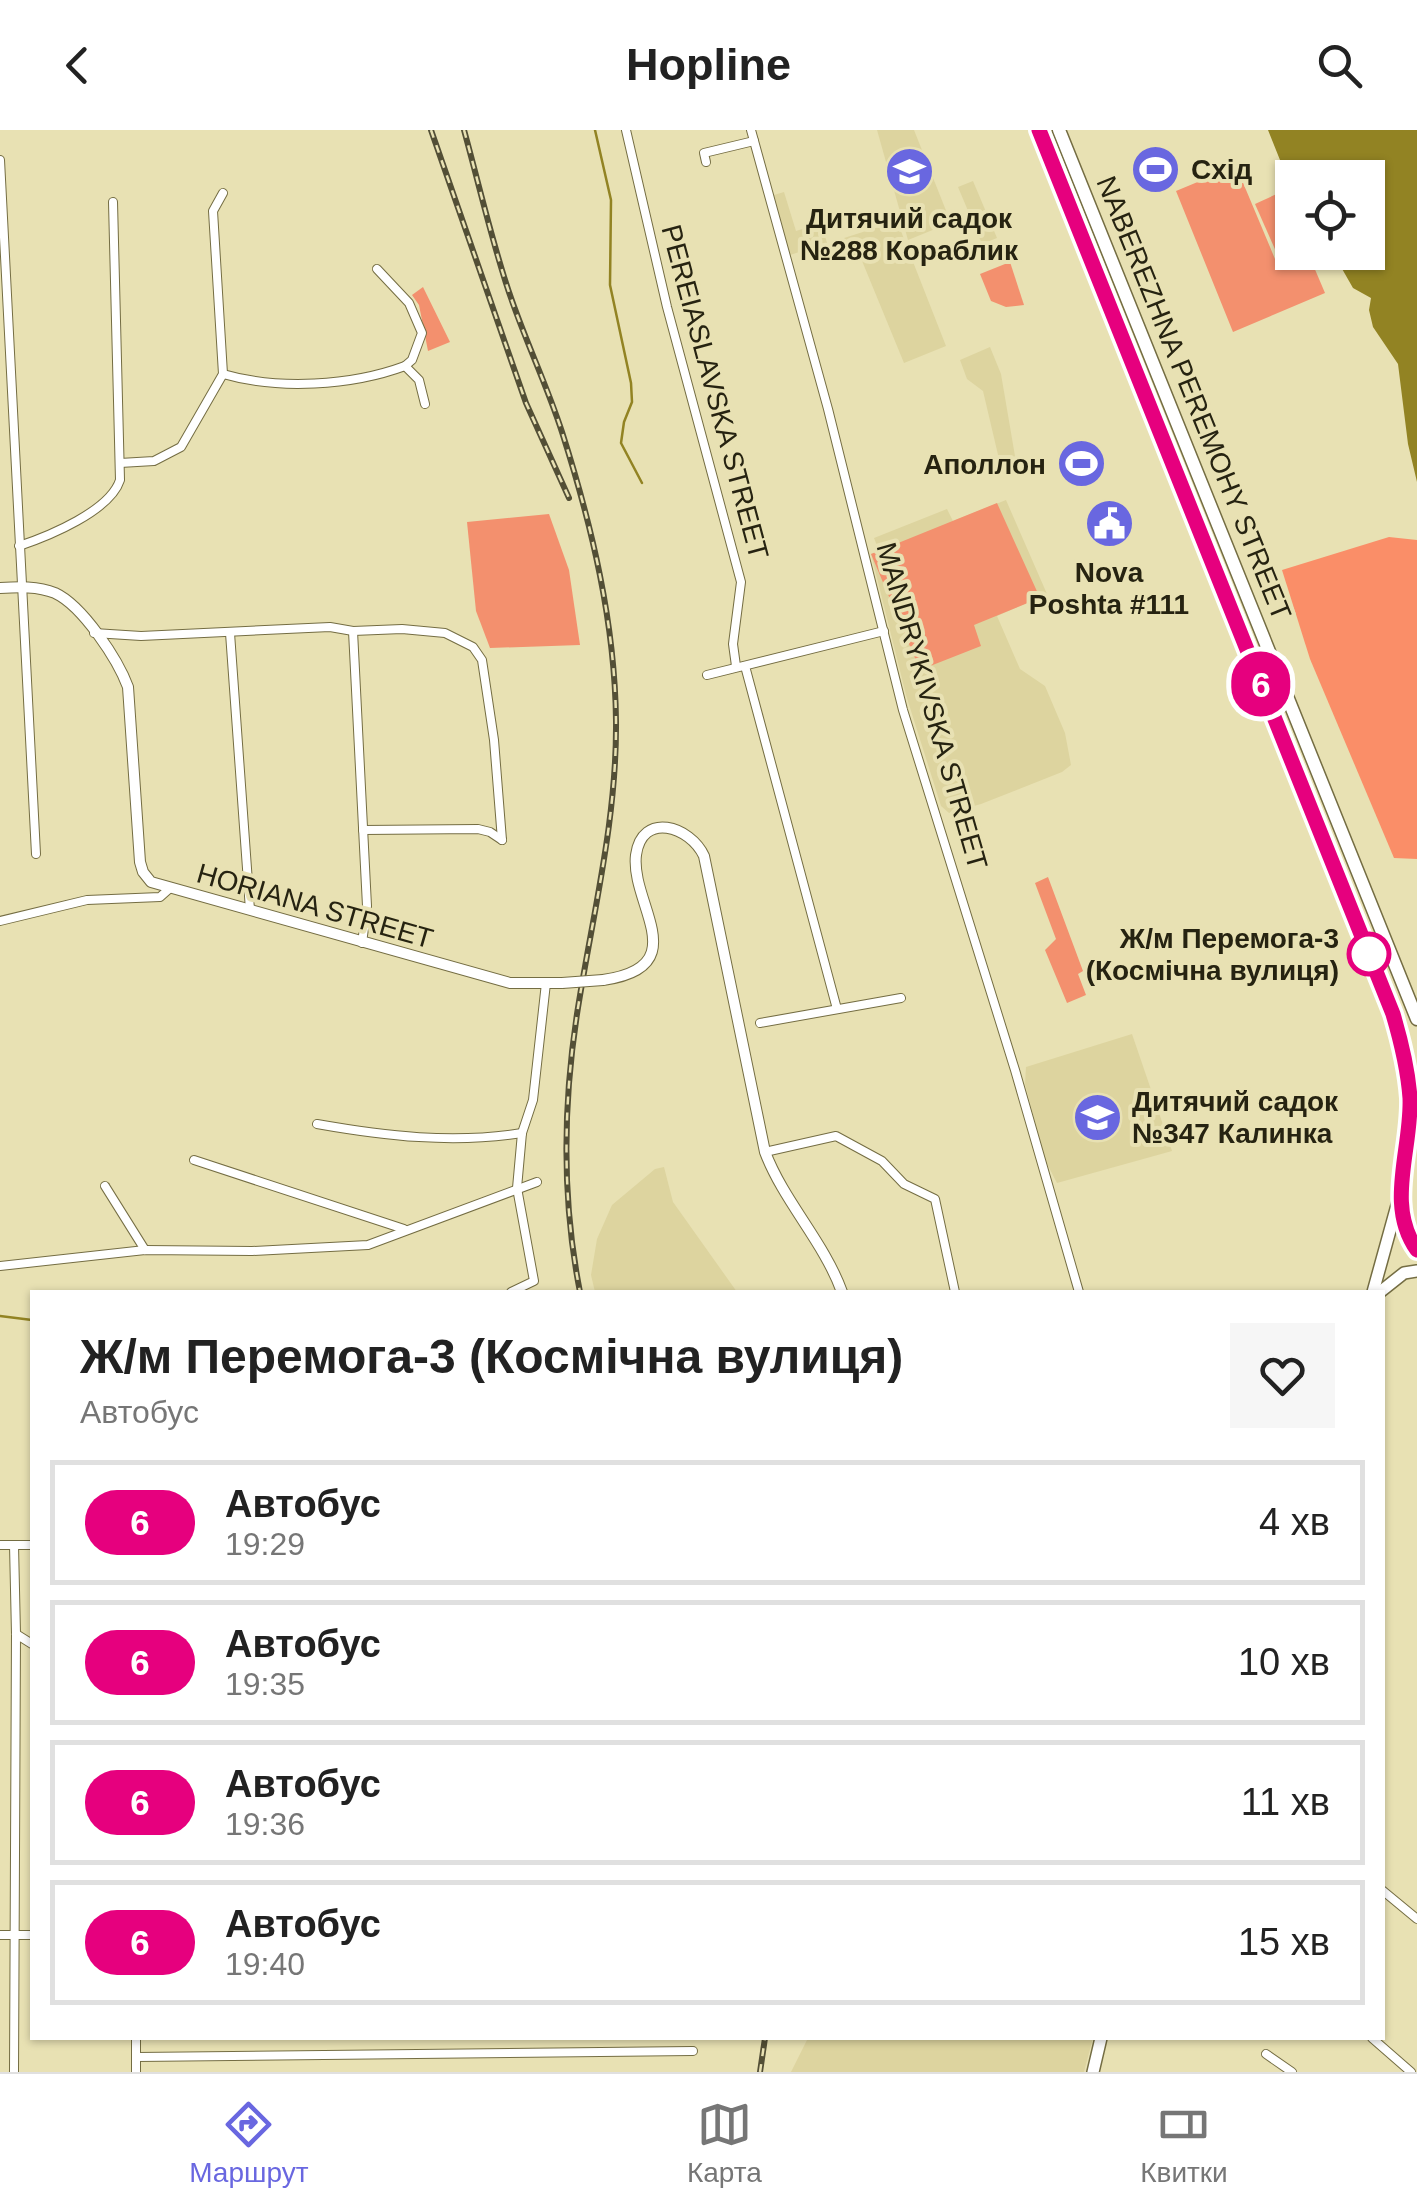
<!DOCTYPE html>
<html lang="uk">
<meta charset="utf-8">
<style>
:root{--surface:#fff;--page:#f6f6f6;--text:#222;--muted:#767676;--line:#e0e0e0;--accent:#6967e0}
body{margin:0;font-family:Helvetica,sans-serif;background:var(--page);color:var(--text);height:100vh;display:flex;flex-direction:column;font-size:38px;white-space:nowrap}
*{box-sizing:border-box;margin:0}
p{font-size:32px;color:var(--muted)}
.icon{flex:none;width:55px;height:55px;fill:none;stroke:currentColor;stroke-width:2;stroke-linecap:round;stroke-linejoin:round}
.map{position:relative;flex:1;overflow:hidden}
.sheet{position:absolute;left:30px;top:1160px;width:1355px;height:750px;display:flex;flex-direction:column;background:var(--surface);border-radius:0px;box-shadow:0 2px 8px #0004}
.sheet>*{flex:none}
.badge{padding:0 20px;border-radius:32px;font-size:35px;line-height:65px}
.tools{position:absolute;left:1275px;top:30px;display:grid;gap:20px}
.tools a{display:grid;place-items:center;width:110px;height:110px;border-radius:0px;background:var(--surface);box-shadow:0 2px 8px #0004;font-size:50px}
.map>.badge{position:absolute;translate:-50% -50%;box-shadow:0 0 0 5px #fff}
.round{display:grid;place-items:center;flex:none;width:105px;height:105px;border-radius:0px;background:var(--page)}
.summary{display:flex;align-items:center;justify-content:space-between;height:170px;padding:0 50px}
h1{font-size:48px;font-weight:700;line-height:75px}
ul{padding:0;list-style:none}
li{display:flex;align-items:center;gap:30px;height:125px;margin:0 20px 15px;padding:0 30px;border:5px solid var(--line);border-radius:0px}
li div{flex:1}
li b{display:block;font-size:38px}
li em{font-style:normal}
li .badge{min-width:110px;font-weight:700;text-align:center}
header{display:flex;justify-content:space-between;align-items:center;height:130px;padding:0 50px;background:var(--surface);font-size:45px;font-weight:700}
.dock{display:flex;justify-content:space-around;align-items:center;height:140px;border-top:2px solid var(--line);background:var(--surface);font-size:28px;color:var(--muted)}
.dock a{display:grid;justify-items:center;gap:5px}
.dock .on{color:var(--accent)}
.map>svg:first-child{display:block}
</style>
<header><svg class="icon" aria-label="back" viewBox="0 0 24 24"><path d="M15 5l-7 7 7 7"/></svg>Hopline<svg class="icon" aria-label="search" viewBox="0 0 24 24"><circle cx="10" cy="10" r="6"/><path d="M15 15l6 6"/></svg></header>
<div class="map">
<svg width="1417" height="1942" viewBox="0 0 1417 1942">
<rect width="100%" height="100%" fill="#e8e1b3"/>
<g fill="#ddd49f">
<path d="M877,0H914L947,83L940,97L908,110Z"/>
<path d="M973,51L997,108L982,114L958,57Z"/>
<path d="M784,62L796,101L821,93L827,113L790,125L774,65Z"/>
<path d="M897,91L946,216L904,233L860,126L849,130L841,109Z"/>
<path d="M990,217L1001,244L1016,332L999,329L983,261L967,249L960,230Z"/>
<path d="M1006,370L1047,464L997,486L1020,539L1045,556L1065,603L1071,635L1062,642L981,674L949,683L941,676L906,565L871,424L879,421L874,408L947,379L953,391Z"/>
<path d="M1132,904L1172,1021L1057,1053L1045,1030L1025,954L1026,937Z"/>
<path d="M664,1037L673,1072L737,1162H595L591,1145L597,1109L612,1075L655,1039Z"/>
<path d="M808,1908H1093L1084,1942H791Z"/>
</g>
<g fill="#f3906e">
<path d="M1236,36L1275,129C1286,128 1293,122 1308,123L1325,163L1233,202L1176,61Z"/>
<path d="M1281,62L1292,88V120L1278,126L1255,74Z"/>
<path d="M1010,132L1024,175L1006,177L991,171L980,144Z"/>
<path d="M423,157L450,212L428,221L419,175L412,165Z"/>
<path d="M997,373L1040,468L974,495L981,516L920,540L871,424Z"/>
<path d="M549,384L569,440L580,515L490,518L476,481L467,392Z"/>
<path d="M1048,747L1083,841L1078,844L1086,865L1067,873L1045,820L1056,809L1035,753Z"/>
</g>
<path fill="#fa8e68" d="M1389,407L1417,410V729L1394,728L1310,529L1282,440Z"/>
<path fill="#928323" d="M1268,0H1417V352L1408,314L1398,234L1373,197L1369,180L1371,168L1353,158L1333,123L1368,122V48H1292V54L1276,32L1280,30Z"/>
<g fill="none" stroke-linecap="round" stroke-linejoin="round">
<g stroke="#928323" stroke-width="2.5">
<path d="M595,0L611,70L610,155L631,253L632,272L624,292L621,313L642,353"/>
<path d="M0,1186L32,1190"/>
</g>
<defs>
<g id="minor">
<path d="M626,0L667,177L741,452L733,514L736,536"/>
<path d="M751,0L828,279L903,580L1015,940L1079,1162"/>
<path d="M0,30L36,724"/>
<path d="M706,32L704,23L754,11"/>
<path d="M377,139L409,173L422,203L412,230L405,236"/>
<path d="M223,244C278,260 351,256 405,236L419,250L425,274"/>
<path d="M120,333L154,331L181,317L223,244L213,81L223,63"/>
<path d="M19,416C49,406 110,381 120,350L113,72"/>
<path d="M353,501L367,776L362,813"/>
<path d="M94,503L141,506L330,497L353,501L402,499L445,503L473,517L482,530L494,610L502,710"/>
<path d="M230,503L250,780"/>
<path d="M745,536L837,879"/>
<path d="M707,545L884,501"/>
<path d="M363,700L478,699L490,702L502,710"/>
<path d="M0,791L87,770L160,767L169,759"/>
<path d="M760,893L901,868"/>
<path d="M317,994C385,1006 453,1014 522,1003"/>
<path d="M765,1022L836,1006L882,1031L904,1054L935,1069L955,1162"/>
<path d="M194,1030L404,1099"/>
<path d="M105,1056L145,1120"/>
<path d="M0,1136L145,1120L252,1121L368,1115L537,1052"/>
<path d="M511,1162L534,1151L517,1058L522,1003L533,970L546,853"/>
<path d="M0,1415H32"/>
<path d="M14,1415L16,1504L14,1942"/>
<path d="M16,1504L32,1514"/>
<path d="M1382,1760L1417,1789"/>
<path d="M0,1805H32"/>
<path d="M136,1908V1942"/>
<path d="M1372,1908L1411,1942"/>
<path d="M1266,1924L1292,1942"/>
<path d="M137,1927L693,1921"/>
</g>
<g id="tertiary">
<path d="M0,458C18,457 38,456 55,463C83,476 118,530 128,557L140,732L143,742L151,752L510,853H562"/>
<path d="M603,850C696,837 630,774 636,725C642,681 690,696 704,726L765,1022C784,1072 824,1112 842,1162"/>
</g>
<g id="secondary">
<path d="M1373,1162L1399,1068"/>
<path d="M1380,1162L1404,1143L1417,1141"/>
<path d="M1093,1942L1101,1908"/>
</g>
<g id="primary">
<path d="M1039,0L1393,884C1401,911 1408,940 1410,968C1412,1019 1385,1075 1417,1120"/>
<path d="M1059,0L1417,889"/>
</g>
</defs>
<use href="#minor" stroke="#746d43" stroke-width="10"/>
<use href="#tertiary" stroke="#746d43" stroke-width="12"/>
<use href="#secondary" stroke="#746d43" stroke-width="14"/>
<use href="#primary" stroke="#746d43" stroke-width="15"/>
<use href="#minor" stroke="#fff" stroke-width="8"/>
<use href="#tertiary" stroke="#fff" stroke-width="10"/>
<use href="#secondary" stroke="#fff" stroke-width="11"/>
<use href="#primary" stroke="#fff" stroke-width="12"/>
<defs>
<g id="rail">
<path d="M431,0L526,273L569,368"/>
<path d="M464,0C478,51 490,103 506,153C522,204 546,252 562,302C592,396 615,493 616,591C617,691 592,787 577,884C563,976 562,1071 580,1162"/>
<path d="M760,1942L765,1908"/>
</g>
</defs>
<use href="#rail" stroke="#534f36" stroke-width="6"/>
<use href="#rail" stroke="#e8e1b3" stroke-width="2.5" stroke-dasharray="8" stroke-linecap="butt"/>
<defs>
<path id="tertiary-bridge" d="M562,853L603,850"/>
</defs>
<use href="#tertiary-bridge" stroke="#746d43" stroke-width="12" stroke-linecap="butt"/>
<use href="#tertiary-bridge" stroke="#fff" stroke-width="10"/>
</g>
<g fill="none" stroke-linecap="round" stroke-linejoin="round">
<defs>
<path id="line" d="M1039,0L1393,884C1401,911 1408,940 1410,968C1412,1019 1385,1075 1417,1120"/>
</defs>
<use href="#line" stroke="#fff" stroke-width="22"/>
<use href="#line" stroke="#e6007e" stroke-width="15"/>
</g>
<defs>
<symbol id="stadium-disc" viewBox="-11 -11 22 22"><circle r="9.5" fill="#6967e0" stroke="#e8e1b3"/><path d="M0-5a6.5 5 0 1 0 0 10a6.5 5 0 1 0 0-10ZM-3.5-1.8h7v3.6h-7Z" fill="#fff"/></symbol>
<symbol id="school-disc" viewBox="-11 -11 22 22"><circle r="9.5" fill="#6967e0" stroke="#e8e1b3"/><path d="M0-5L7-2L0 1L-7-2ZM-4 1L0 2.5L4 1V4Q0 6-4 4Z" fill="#fff"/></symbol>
<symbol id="civic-disc" viewBox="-11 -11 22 22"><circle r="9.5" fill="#6967e0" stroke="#e8e1b3"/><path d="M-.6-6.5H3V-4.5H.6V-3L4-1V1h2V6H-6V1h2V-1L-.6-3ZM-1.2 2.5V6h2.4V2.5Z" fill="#fff"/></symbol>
</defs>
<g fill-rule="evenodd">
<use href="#stadium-disc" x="1128" y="12" width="55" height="55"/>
<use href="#school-disc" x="882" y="14" width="55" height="55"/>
<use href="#stadium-disc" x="1054" y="306" width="55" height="55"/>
<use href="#civic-disc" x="1082" y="366" width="55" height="55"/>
<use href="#school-disc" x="1070" y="960" width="55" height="55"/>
</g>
<circle fill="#fff" stroke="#e6007e" stroke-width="5" cx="1369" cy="824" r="20"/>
<g text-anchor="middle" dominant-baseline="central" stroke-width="8" stroke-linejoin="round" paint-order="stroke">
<g font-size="28" font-weight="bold" fill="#262311" stroke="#e8e1b3" text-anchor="start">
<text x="1191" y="39">Схід</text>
<text x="909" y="88" text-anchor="middle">Дитячий садок<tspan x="909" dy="32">№288 Кораблик</tspan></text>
<text x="1046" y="334" text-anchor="end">Аполлон</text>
<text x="1109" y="442" text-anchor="middle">Nova<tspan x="1109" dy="32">Poshta #111</tspan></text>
<text x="1132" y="971">Дитячий садок<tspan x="1132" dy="32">№347 Калинка</tspan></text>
</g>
<g font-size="28" fill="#262311" stroke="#e8e1b3">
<text transform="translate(715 262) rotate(75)">PEREIASLAVSKA STREET</text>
<text transform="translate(1194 268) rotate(68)">NABEREZHNA PEREMOHY STREET</text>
<text transform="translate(932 576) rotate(74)">MANDRYKIVSKA STREET</text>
<text transform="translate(315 776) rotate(16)">HORIANA STREET</text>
</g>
<g font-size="28" font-weight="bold" fill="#262311" stroke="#e8e1b3" text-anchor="end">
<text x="1339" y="808">Ж/м Перемога-3<tspan x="1339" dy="32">(Космічна вулиця)</tspan></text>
</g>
</g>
</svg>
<div class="tools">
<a><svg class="icon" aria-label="locate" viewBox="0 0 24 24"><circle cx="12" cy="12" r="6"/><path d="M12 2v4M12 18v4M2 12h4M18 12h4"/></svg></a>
</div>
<b class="badge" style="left:1261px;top:554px;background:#e6007e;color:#fff">6</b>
<section class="sheet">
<div class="summary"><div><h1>Ж/м Перемога-3 (Космічна вулиця)</h1><p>Автобус</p></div><a class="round"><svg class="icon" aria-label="heart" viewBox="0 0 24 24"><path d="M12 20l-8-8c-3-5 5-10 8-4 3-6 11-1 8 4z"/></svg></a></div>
<ul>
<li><span class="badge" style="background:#e6007e;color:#fff">6</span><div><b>Автобус</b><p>19:29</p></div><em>4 хв</em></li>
<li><span class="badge" style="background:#e6007e;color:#fff">6</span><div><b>Автобус</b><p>19:35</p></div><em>10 хв</em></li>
<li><span class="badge" style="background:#e6007e;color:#fff">6</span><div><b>Автобус</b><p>19:36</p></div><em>11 хв</em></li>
<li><span class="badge" style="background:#e6007e;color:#fff">6</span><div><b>Автобус</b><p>19:40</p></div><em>15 хв</em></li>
</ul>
</section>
</div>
<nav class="dock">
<a class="on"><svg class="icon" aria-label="directions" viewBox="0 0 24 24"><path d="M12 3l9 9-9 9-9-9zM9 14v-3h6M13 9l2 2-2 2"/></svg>Маршрут</a>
<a><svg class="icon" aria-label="map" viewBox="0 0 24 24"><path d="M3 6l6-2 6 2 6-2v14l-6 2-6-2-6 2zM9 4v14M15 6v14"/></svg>Карта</a>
<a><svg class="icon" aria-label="tickets" viewBox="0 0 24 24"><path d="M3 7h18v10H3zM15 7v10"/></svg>Квитки</a>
</nav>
